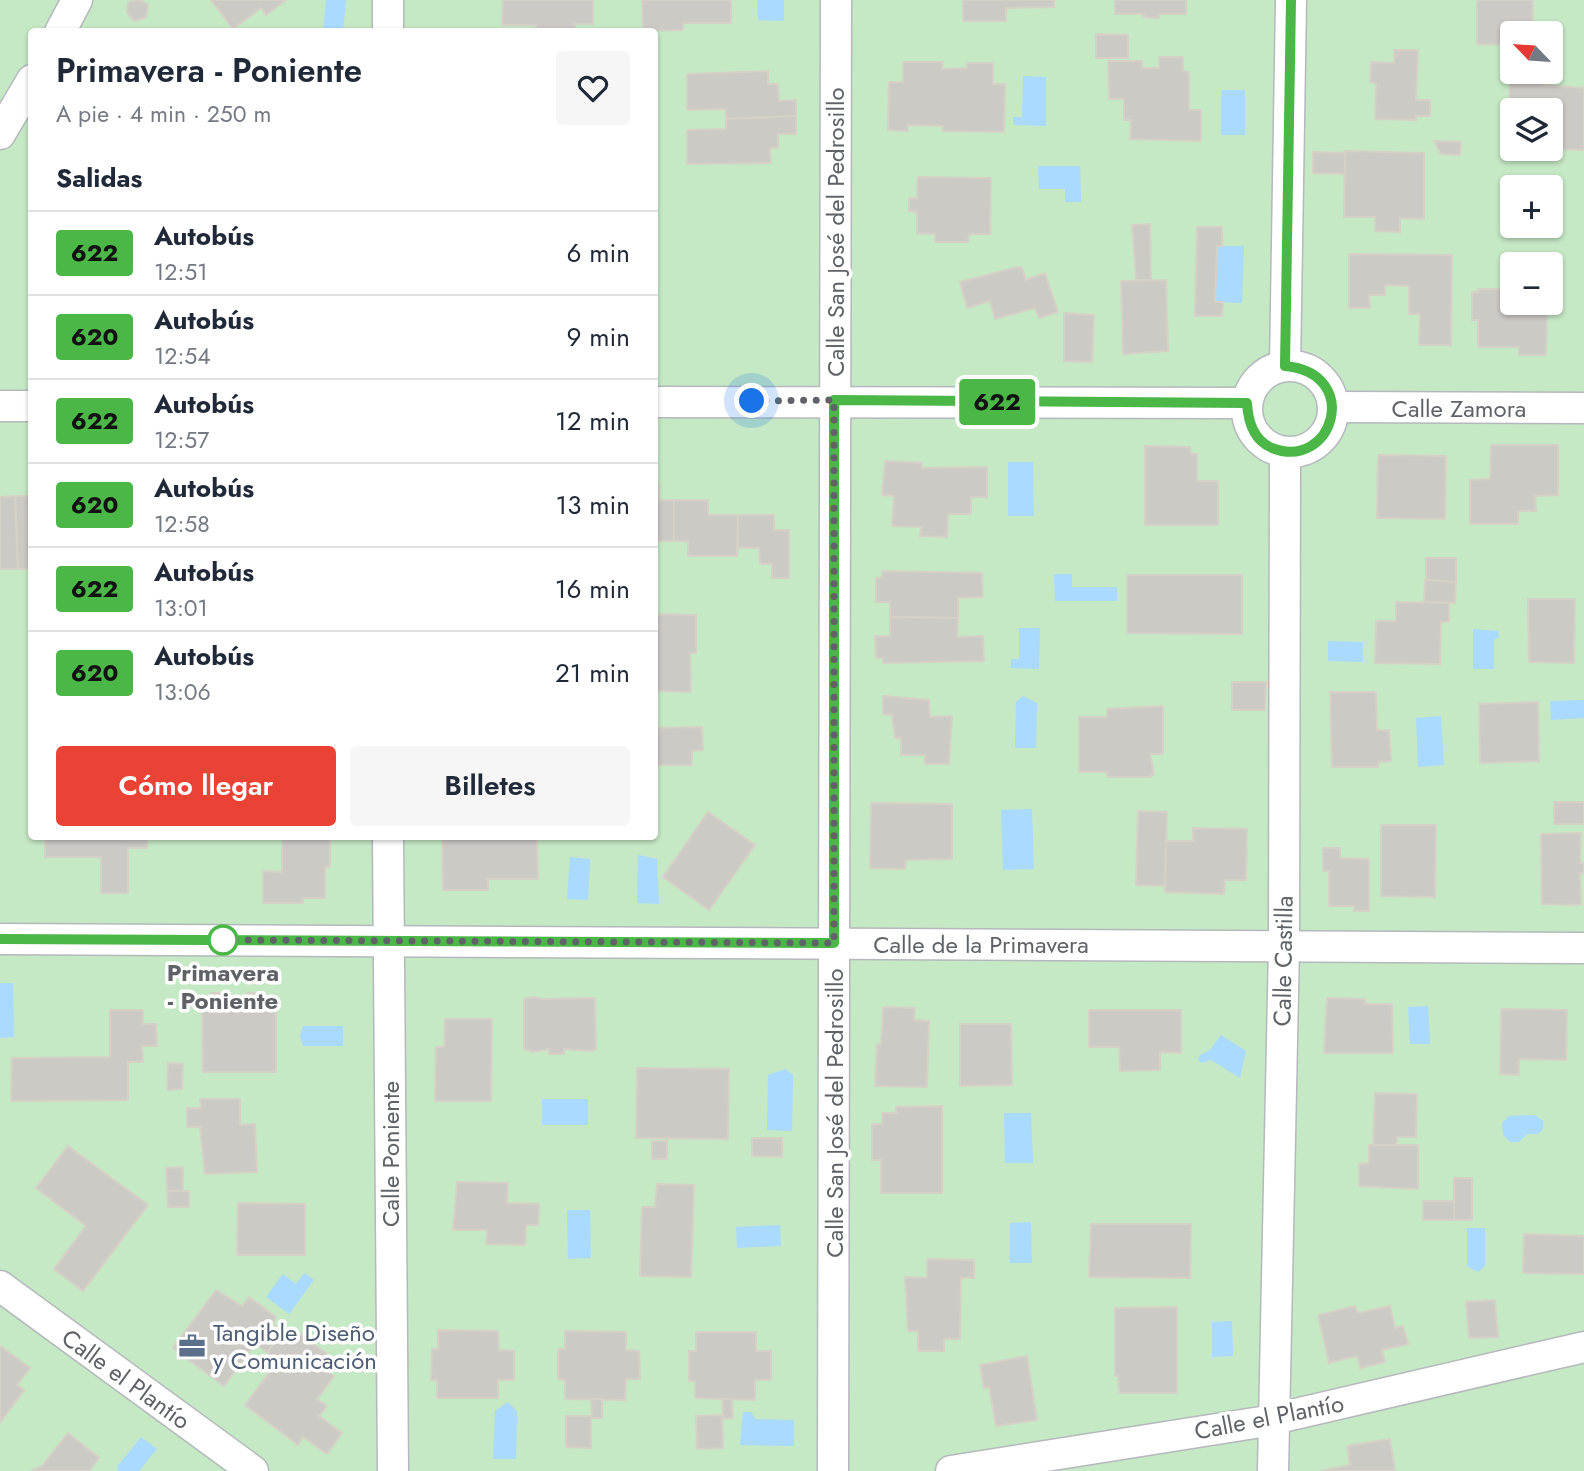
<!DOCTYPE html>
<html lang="es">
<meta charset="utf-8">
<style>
:root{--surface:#fff;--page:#f6f6f7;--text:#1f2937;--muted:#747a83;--line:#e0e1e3;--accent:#ea4335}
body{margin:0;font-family:Jost,sans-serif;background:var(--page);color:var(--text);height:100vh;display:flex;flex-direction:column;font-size:26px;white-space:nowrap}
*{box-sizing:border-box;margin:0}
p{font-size:23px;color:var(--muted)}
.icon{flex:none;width:38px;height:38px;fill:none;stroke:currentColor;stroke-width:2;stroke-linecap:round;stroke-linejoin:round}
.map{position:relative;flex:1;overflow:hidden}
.details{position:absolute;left:28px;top:28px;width:630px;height:812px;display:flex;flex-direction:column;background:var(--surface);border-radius:7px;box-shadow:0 2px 5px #0004}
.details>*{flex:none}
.badge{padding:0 14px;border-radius:5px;font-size:24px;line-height:46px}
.needle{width:46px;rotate:295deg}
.tools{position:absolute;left:1500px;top:21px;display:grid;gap:14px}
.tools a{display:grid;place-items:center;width:63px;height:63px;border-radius:7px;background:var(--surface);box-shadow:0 2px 5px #0004;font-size:35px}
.you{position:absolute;width:35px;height:35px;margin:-18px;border:5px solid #fff;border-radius:50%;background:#1a73e8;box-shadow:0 0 0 10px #1a73e833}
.map>.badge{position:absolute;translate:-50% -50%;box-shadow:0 0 0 4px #fff}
h2{padding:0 28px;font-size:26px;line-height:63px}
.round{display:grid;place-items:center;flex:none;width:74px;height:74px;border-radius:7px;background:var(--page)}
.headline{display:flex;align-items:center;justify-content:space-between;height:119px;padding:0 28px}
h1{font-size:33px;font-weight:600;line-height:52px}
.button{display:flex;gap:14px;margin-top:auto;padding:14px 28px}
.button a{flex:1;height:80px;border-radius:7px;background:var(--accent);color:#fff;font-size:28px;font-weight:600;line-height:80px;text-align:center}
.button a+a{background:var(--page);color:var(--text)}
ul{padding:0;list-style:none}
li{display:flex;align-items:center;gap:21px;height:84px;padding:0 28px;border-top:2px solid var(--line)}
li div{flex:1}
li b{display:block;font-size:26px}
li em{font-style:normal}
li .badge{min-width:77px;font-weight:700;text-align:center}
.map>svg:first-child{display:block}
</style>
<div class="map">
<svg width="1584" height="1471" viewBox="0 0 1584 1471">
<rect width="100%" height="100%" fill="#f1efe8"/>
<path fill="#c5e8c5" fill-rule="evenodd" d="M0,0H1584V1471H0ZM32,32H654V836H32ZM1512,33H1550V72H1512ZM1512,110H1550V149H1512ZM1512,187H1550V226H1512ZM1512,264H1550V303H1512Z"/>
<g fill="#aadaff">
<path d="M326,0H346L343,31L323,30Z"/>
<path d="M757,0H784V21L758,20Z"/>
<path d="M1023,76L1046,77V126L1013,125V117H1022Z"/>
<rect x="1221" y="90" width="24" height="45"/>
<path d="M1038,166H1080L1081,202H1065V189H1039Z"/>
<path d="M1217,246H1244L1242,303L1215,302Z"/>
<path d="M1008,462H1033L1034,516H1008Z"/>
<path d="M1054,574H1072V587H1117V601H1055Z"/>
<path d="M1019,628H1040L1039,669L1011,668V659H1019Z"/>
<path d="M1473,629L1498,631L1499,637L1494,640V669H1473Z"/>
<path d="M1328,641L1363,642V662L1328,661Z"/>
<path d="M1023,696L1037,703L1036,748H1015L1016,702Z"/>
<path d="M1584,700V718L1551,720L1550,701Z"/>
<path d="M1441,716L1444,765L1418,767L1416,718Z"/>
<path d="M1032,809L1034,869L1003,870L1001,810Z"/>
<path d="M638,855L657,859L659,904L637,903Z"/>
<path d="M570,857L590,859L588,900L567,899Z"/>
<path d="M0,983H13L14,1037L0,1038Z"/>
<path d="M1428,1006L1430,1044H1410L1408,1007Z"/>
<path d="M303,1026H343V1046H303L300,1036Z"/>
<path d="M1221,1035L1246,1051L1240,1078L1211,1060L1202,1063L1198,1060L1200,1055L1210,1050Z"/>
<path d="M785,1069L793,1075L792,1131L767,1130L768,1075Z"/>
<rect x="542" y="1099" width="46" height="26"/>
<path d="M1004,1113H1031L1033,1163H1005Z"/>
<path d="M1535,1115L1543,1121V1129L1538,1134H1527L1519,1142H1510L1503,1135L1502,1123L1509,1116Z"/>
<path d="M567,1210H590L591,1258L568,1259Z"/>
<path d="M1031,1222L1032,1263H1010V1223Z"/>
<path d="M780,1225L781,1246L737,1248L736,1227Z"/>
<path d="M1467,1228H1485V1266L1478,1272L1467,1266Z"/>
<path d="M304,1273L314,1280L289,1314L266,1297L283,1274L296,1284Z"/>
<path d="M1232,1321L1233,1356L1212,1357V1322Z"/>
<path d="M508,1402L517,1412L516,1459H493L495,1411Z"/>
<path d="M743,1412H751L755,1419L794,1420V1446L740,1445Z"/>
<path d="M141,1437L157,1449L139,1471H118L117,1467Z"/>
</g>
<g fill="#cccac5" stroke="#d6d1c6" stroke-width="2">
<path d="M141,0L148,5L146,17L135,21L127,13L128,2Z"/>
<path d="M211,0H286L266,15L261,8L233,29Z"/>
<path d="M503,0H593V24H575V32H536V25H502Z"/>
<path d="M642,0H731V23H683V30L643,31Z"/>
<path d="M963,0H1054V7L1006,8V21H963Z"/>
<path d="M1115,0H1186V14H1159V18L1143,17L1144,14H1115Z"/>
<path d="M1477,0H1533L1532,33H1512V45L1477,44Z"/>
<path d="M1096,34L1128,35V58H1096Z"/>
<path d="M1394,50H1418L1416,100H1430V116H1416V120L1375,119L1376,83L1370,82L1371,62L1394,63Z"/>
<path d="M1159,57H1183V71L1189,72V110H1201V141L1130,139L1131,120H1124V99H1109L1108,61H1142V68H1159Z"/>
<path d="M903,62H943L942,69L967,68V63H993V84H1005L1004,132L942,131L943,126L908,125V131L888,130L889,82H903Z"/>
<path d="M768,71V84H778L779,101L796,100V116L726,119V109L687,110V74Z"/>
<path d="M1510,75L1542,76V85L1584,88V150L1554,149L1555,139H1550V110H1512V137H1508Z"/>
<path d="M796,116V134H778V148H770L771,163L687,164V130L726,129V119Z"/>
<path d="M1434,141L1461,142L1460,155L1441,154Z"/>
<path d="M1345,151L1424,153V219L1400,218V232L1375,231V217H1344Z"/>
<path d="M1313,152L1345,153V174L1313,173Z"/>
<path d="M918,177L991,178L990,234H969L968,242H935V234L917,233V212L909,211V198H917Z"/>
<path d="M1150,224L1151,280H1136L1132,225Z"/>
<path d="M1197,227H1222V246H1217L1215,302H1223L1222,316H1195Z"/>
<path d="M1349,254L1452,255L1451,345H1419L1420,314H1409V286L1385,285V295H1369L1370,308H1349Z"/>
<path d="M1018,267L1022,268L1026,280L1045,273L1058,312L1039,318L1035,308L995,319L990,301L967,308L960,282Z"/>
<path d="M1166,280L1168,351L1123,354L1121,281Z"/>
<path d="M1478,289H1512V303H1550V289H1555V312H1547L1546,355H1519V347H1478V320H1472V292H1478Z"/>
<path d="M1064,313L1094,315L1092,362L1064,361Z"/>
<path d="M1491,445H1558V495L1535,496L1536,511H1518V524H1470V480L1490,479Z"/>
<path d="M1145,446L1190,447L1191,454H1197V481H1218V525H1145Z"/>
<path d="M1378,455L1446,456L1445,519L1377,518Z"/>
<path d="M885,461L922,463V468L987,467V497H971V514H948L947,537L920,536L921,527L892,526L894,496L882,495Z"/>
<path d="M654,485H659V500H674V541H654Z"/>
<path d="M15,496H32V569H18Z"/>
<path d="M15,496L18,569H0V497Z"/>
<path d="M674,500H708V515H738L737,556H688V541H674Z"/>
<path d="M738,515H774V530H789V578H772V564H760L759,548H738Z"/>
<path d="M1426,558H1456V582L1426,580Z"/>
<path d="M882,571L982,573L983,597L958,598V618L890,617V602H876V578L882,577Z"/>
<path d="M1127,575H1242V634L1127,633Z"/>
<path d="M1425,580L1456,582L1455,603L1424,602Z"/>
<path d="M1528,599H1575L1574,663L1529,662Z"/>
<path d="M1396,602L1449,603V622H1441L1440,664L1375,663L1376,621H1396Z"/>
<path d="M654,614L696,615V653H690L691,692L654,691Z"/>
<path d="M890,617L958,618L957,637L983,636L984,661L883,663V658H876L875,636H890Z"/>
<path d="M1232,682H1266L1265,710H1232Z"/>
<path d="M1330,692H1376L1377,730H1389L1391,761L1378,762V767H1332Z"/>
<path d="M883,696L929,700L930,717L952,716L949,764H925V755H901V738H895L892,715L883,714Z"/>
<path d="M1538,702L1539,761L1480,763L1479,704Z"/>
<path d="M1163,706V754H1150L1154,774L1150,777H1107V772H1079V717H1107V709Z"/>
<path d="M702,727L703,750L692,751V765H654V728Z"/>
<rect x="1554" y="802" width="30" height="22"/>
<path d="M871,803L952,804V859L906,860L905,869L870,868Z"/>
<path d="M1138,811L1167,812L1165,886L1136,885Z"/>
<path d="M708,812L755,845L709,910L663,877Z"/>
<path d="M1381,825H1436L1435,897L1381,896Z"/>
<path d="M1193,828L1247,829L1246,880H1225L1224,894L1165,892L1166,841H1193Z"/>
<path d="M1581,833L1580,863H1584V873H1580L1581,905L1542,904L1541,834Z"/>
<path d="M45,836H147V848H128V893H101V857H45Z"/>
<path d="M282,836H330V867H325V898H303V903H263V871L282,872Z"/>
<path d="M442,836H537L538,879H488V890H443Z"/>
<path d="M1323,848H1340V858L1369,859V911H1354V906H1329V871H1323Z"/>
<path d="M211,993H222L225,999H246L248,993H259L262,999L276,998V1072H203L202,998L209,999Z"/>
<path d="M533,997L542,999L595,998L596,1049L591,1051L564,1049V1054H549V1049L533,1052L524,1049V999Z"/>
<path d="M1327,998L1365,999V1004H1392L1393,1053H1324Z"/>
<path d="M883,1007L915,1008L914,1020L929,1021L927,1087L875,1086L877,1044H881Z"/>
<path d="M1501,1009L1567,1010L1566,1060L1519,1059V1075L1500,1074Z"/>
<path d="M110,1010H143V1024H156L157,1046H142L143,1062H128V1100L11,1101L12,1058L110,1057Z"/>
<path d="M1089,1010H1181V1053L1160,1052V1070L1120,1071L1119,1047H1089Z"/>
<path d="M445,1019H492L491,1101H435L436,1047H444Z"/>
<path d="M960,1024H1011L1012,1085L960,1086Z"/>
<path d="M168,1063L183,1064L182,1089L167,1090Z"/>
<path d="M637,1068L729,1069L728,1139L636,1138Z"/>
<path d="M1375,1093L1417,1094L1416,1137H1397V1145H1373Z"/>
<path d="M200,1099H240V1125L255,1124L257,1172L205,1174L200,1127H187V1108H201Z"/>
<path d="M942,1106V1193H881V1160H872V1124H882V1113H896V1107Z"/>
<path d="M752,1138H782V1157L752,1156Z"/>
<rect x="652" y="1141" width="15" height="18"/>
<path d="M1369,1145H1418V1189L1359,1186V1164L1369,1163Z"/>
<path d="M68,1146L148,1205L83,1291L54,1269L86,1226L36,1188Z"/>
<path d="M183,1167V1191H167L166,1168Z"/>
<rect x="1454" y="1178" width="18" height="42"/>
<path d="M457,1182L508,1183L507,1203L539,1204L538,1225H526L525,1245L486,1244L487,1230H453Z"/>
<path d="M657,1184L694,1185L691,1277L640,1276L642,1207H655Z"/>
<path d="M167,1191H189V1207H168Z"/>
<rect x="1423" y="1201" width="31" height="19"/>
<path d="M238,1203L305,1204V1255H237Z"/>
<path d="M1091,1224H1191L1190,1278L1089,1277Z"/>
<path d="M1524,1234L1584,1236V1274L1523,1273Z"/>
<path d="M927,1259L974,1260V1278H961L960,1339H944V1351H918V1331H908L905,1277L927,1278Z"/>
<path d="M216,1290L242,1306L249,1297L276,1317L272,1324L283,1332L267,1352L255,1344L224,1386L173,1348Z"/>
<path d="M1495,1300L1498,1337L1469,1338L1466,1302Z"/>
<path d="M1355,1306L1358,1313L1390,1306L1395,1328L1403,1326L1408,1344L1382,1350L1385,1362L1360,1368L1357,1356L1329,1363L1318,1315Z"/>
<path d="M1177,1307V1393H1119L1118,1376H1115V1308Z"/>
<path d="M438,1330L498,1331L499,1350L514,1351V1380H498V1398H437V1380H431L432,1349H438Z"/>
<path d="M284,1331L295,1339L299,1333L327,1354L319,1365L334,1376L317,1399L327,1406L319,1416L342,1433L327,1454L303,1437L298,1445L245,1405L278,1361L267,1352Z"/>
<path d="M565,1331L626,1332V1350L639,1351L640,1379H626L625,1400L565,1399V1380L558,1379V1349H565Z"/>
<path d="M696,1332H756V1351H771V1380H755V1400L695,1398V1381H689V1351H696Z"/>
<path d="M0,1346L30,1368L17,1385L24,1390L0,1423Z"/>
<path d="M1027,1356L1037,1420L996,1426L989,1387L984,1388L980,1365Z"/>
<path d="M591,1399H602V1418H592Z"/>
<path d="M722,1399H732L733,1418L723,1419Z"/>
<path d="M722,1415L723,1448L697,1449L696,1416Z"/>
<path d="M566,1416H591V1448L566,1447Z"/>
<path d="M68,1433L99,1458L89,1471H31L42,1466Z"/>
<path d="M1390,1439L1395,1471H1320L1350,1465L1347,1446Z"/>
</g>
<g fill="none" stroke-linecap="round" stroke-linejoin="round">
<defs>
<g id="minor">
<path d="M60,32L77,0"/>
<path d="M388,32V0"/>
<path d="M0,134L32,80"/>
<path d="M1285,366L1291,0"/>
<circle cx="1290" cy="409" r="43"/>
<path d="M654,402L1247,403"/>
<path d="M0,406H32"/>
<path d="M1333,407L1584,408"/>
<path d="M388,836L393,1471"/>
<path d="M0,939L1584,948"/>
<path d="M0,1286L253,1471"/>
<path d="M833,1471L836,0"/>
<path d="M951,1471L1261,1422L1584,1347"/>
<path d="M1273,1471L1284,946L1285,452"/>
</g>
</defs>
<use href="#minor" stroke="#b5b8bc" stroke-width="33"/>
<use href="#minor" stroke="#fff" stroke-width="30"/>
</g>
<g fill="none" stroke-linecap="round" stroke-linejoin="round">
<defs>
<path id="line" d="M0,939L834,943V400L1247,403C1248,421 1253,440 1272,448C1333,472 1363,373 1285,366L1291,0"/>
</defs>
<use href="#line" stroke="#fff" stroke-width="16"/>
<use href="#line" stroke="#4ab747" stroke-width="10"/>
<path stroke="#5f6368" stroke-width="7" stroke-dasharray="0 12.6" d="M223,940L834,943V400L752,401"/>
</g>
<defs>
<symbol id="office-bare" viewBox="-9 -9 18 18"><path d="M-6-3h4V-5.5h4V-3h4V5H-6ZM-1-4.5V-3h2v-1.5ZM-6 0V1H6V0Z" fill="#5c6f8a" stroke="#fff" stroke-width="2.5" paint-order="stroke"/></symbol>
</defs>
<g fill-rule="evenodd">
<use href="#office-bare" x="173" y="1327" width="38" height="38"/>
</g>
<circle fill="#fff" stroke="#4ab747" stroke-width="3.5" cx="223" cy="940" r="14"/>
<g text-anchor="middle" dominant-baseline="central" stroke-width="7" stroke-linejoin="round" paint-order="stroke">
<g font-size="24" fill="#5f6368" stroke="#fff">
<text transform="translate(835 232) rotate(-90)">Calle San José del Pedrosillo</text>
<text x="1459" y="408">Calle Zamora</text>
<text x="981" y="944">Calle de la Primavera</text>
<text transform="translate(1283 961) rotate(-89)">Calle Castilla</text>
<text transform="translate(834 1113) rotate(-90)">Calle San José del Pedrosillo</text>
<text transform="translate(390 1154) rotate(-90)">Calle Poniente</text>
<text transform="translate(126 1379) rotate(36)">Calle el Plantío</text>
<text transform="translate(1269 1417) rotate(-11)">Calle el Plantío</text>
</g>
<g font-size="24" font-weight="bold" fill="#5f6368" stroke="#fff">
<text x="223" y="972">Primavera<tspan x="223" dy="28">- Poniente</tspan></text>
</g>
<g font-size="24" fill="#4e5e75" stroke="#fff" text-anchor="start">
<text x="213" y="1332">Tangible Diseño<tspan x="213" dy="28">y Comunicación</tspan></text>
</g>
</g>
</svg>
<div class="tools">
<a><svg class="needle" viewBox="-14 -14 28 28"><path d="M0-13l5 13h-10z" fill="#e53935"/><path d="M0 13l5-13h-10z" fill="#747a83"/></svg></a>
<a><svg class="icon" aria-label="layers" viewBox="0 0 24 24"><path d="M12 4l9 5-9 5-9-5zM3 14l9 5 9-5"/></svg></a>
<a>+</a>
<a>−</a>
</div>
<div class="you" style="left:752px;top:401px"></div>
<b class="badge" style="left:997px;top:402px;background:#4ab747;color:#111">622</b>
<section class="details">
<div class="headline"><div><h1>Primavera - Poniente</h1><p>A pie · 4 min · 250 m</p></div><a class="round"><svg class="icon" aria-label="heart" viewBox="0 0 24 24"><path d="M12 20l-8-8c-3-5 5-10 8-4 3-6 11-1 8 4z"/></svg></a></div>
<h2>Salidas</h2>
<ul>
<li><span class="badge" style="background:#4ab747;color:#111">622</span><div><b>Autobús</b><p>12:51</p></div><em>6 min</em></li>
<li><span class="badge" style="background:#4ab747;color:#111">620</span><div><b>Autobús</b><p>12:54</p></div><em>9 min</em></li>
<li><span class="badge" style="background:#4ab747;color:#111">622</span><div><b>Autobús</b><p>12:57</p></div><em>12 min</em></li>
<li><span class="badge" style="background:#4ab747;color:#111">620</span><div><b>Autobús</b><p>12:58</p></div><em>13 min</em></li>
<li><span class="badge" style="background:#4ab747;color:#111">622</span><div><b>Autobús</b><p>13:01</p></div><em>16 min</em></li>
<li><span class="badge" style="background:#4ab747;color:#111">620</span><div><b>Autobús</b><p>13:06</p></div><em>21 min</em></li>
</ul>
<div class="button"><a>Cómo llegar</a><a>Billetes</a></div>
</section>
</div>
